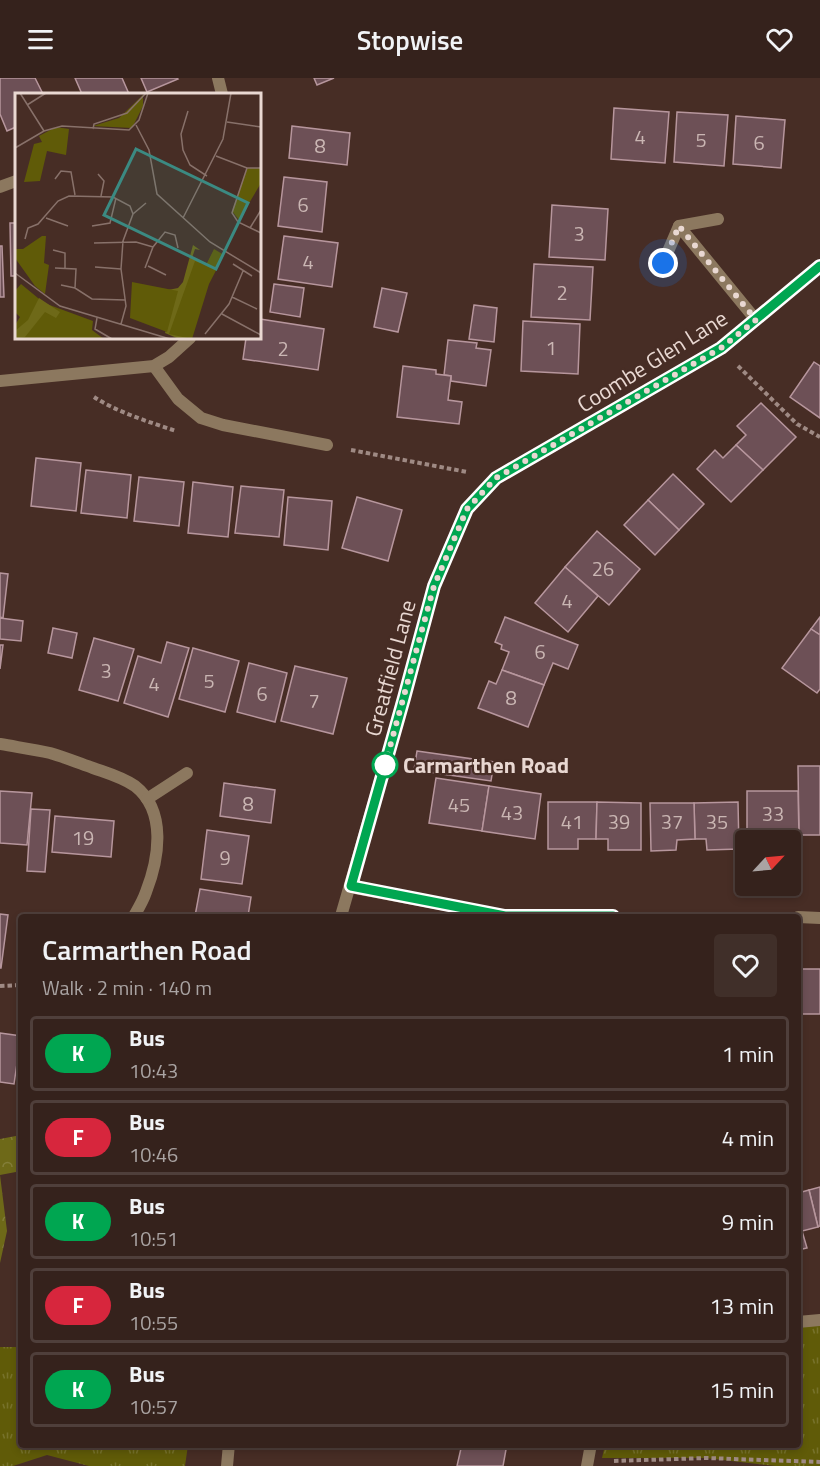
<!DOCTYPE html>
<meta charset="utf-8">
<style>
:root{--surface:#35221c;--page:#402f29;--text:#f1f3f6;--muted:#aaa4a3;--line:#4f3f3b}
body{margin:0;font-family:"Titillium Web",sans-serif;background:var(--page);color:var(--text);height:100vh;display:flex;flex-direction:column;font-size:22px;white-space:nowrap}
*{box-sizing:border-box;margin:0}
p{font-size:20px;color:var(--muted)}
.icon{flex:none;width:33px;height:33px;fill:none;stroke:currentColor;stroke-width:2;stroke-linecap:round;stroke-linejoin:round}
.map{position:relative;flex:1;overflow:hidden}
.sheet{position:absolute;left:18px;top:836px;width:783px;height:534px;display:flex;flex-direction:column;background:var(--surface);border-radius:6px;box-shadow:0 3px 9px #0003,0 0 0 2px var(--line)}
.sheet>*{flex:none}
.badge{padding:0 12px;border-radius:20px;font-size:21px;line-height:39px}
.needle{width:39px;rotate:64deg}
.fabs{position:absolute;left:735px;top:752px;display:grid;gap:12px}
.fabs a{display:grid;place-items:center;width:66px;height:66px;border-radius:6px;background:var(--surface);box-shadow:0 3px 9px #0003,0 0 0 2px var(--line);font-size:30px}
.you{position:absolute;width:30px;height:30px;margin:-15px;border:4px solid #fff;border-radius:50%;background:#1a73e8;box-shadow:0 0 0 9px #1a73e833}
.map>.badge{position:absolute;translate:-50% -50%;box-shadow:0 0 0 3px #fff}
.round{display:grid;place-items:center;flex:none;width:63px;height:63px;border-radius:6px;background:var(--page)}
.summary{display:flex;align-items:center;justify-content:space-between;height:102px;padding:0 24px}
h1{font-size:28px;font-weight:600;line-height:45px}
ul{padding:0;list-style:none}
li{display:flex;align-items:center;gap:18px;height:75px;margin:0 12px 9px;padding:0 12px;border:3px solid var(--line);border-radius:6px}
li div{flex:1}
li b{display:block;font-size:22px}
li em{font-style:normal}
li .badge{min-width:66px;font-weight:700;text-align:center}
header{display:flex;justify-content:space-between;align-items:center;height:78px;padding:0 24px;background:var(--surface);font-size:27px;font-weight:600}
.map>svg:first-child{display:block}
</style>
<header><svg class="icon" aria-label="menu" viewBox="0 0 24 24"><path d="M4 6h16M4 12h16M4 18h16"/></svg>Stopwise<svg class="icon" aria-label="heart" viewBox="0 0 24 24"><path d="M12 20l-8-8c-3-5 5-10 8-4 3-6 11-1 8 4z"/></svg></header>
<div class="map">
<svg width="820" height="1388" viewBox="0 0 820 1388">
<defs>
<pattern id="forest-crowns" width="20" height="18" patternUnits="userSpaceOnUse" patternTransform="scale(1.5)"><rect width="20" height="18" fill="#6e6918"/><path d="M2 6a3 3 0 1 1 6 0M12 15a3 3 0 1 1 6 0" fill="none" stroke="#837e39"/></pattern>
<pattern id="park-tufts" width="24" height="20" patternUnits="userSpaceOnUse" patternTransform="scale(1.5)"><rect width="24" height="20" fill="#605b08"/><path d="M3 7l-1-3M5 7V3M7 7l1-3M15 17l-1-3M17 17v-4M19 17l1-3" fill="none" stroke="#77722b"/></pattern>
</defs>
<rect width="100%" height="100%" fill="#472d25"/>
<path fill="url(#forest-crowns)" d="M21,1057V1093L0,1097L7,1153L0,1185V1061Z"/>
<g fill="url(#park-tufts)">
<path d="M820,1242V1388H776L706,1380H602L605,1367L798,1366V1244Z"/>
<path d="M0,1269H21V1366L188,1367L185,1388H89L47,1377L13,1388H0Z"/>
</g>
<g fill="#6d5056" stroke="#b7969d" stroke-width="1.5">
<path d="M0,0H35L43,16H16V49L7,53L0,36Z"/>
<path d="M75,0H122L129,16H82Z"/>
<path d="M141,0H177L178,1L147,14Z"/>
<path d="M314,0H334L317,7Z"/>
<path d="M614,30L669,34L665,85L611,81Z"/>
<path d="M677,34L728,37L724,88L674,84Z"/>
<path d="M736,38L785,42L781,90L733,86Z"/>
<path d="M292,48L350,55L347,87L289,80Z"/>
<path d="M284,99L327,104L322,154L278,148Z"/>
<path d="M552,127L608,131L605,182L549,179Z"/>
<path d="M10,145H16V198H11Z"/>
<path d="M284,158L338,165L332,209L278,201Z"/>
<path d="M0,168H2L4,219H0Z"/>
<path d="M534,186L593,189L590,242L531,239Z"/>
<path d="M274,206L304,210L300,239L270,234Z"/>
<path d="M382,210L407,215L398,254L374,249Z"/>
<path d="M474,227L497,230L494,264L469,261Z"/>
<path d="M260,241L324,251L318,292L243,281L246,260H260Z"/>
<path d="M523,243L580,246L578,296L521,293Z"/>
<path d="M448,262L477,265L476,270L491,272L486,308L451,303V298L444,297Z"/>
<path d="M814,284L820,288V340L790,319Z"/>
<path d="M403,288L436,292V296L451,298L448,322L462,324L459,346L397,339Z"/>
<path d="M761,325L796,359L763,392L736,367L746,357L737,348Z"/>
<path d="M736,367L763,392L731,424L697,391L715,372L723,380Z"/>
<path d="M36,380L81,385L76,433L31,428Z"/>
<path d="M86,392L131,397L127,440L81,435Z"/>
<path d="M673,396L704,426L679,452L648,422Z"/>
<path d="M139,399L184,404L179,448L134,443Z"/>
<path d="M193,404L233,409L228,459L188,455Z"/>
<path d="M241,408L284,412L279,459L235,455Z"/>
<path d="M288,419L332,423L328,472L284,467Z"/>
<path d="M357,419L402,432L388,483L342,470Z"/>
<path d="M648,422L679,452L655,477L624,447Z"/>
<path d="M597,453L640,491L609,527L565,489Z"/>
<path d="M565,489L598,518L568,554L535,525Z"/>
<path d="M0,495L8,496L3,540L0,539Z"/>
<path d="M505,539L578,567L568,591L553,585L544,607L502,592L509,574L501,571L502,567L495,564Z"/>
<path d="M820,539V557L811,551Z"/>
<path d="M0,540L23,543L21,563L0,561Z"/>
<path d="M53,550L77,555L72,580L48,575Z"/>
<path d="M811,551L820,557V611L817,615L782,590Z"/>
<path d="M94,560L134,571L118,623L79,612Z"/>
<path d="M167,564L189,570L168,639L124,625L138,578L161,585Z"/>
<path d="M0,567H3L0,591Z"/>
<path d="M193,570L239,583L225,634L179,621Z"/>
<path d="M249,585L287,595L275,644L237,634Z"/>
<path d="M295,588L347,600L333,656L281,643Z"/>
<path d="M502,592L544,607L528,649L478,630L489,603L496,606Z"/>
<path d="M417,673L494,684L491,703L414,692Z"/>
<path d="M798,688H820V757H799Z"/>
<path d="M436,700L489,708L482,753L429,745Z"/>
<path d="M224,705L275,712L271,745L220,738Z"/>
<path d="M489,708L541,716L535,761L482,753Z"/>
<path d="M0,713L32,715L27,767L0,765Z"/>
<path d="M747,713H798L799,757H747Z"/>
<path d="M548,724H597L596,761H578V771H548Z"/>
<path d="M597,724L641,725V772H608V761H596Z"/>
<path d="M738,724L739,771L707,772L706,761H695L694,725Z"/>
<path d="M650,725H694L695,761L677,762L676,772L651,773Z"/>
<path d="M31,731L50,732L45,794L27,793Z"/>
<path d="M55,738L114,743L111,779L52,774Z"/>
<path d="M207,752L249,758L242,806L201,801Z"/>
<path d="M200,811L251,819L248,838H195Z"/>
<path d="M0,836L8,837L1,890H0Z"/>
<rect x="798" y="891" width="22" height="45"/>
<path d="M0,955L21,958L14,1006L0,1004Z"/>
<path d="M820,1109V1148L818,1149L809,1112Z"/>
<path d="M809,1112L818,1149L802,1153L807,1170L798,1172V1115Z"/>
<path d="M462,1366H507L503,1388H457Z"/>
</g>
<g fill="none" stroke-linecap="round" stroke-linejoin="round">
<g stroke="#9f8a84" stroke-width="4" stroke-dasharray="4.5 3" stroke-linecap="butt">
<path d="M738,288L797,346L820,359"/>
<path d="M94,319C117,334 149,344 176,353"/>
<path d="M351,372L467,394"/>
<path d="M0,908L21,907"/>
<path d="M614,1383L706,1380L820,1384"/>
</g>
<g stroke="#8c785f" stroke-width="12">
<path d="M218,0L222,16"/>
<path d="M0,109L16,103"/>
<path d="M679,148L756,242"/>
<path d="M663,185L679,148L718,141"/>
<path d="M154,288L178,321L201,340L223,347L327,367"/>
<path d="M0,303L154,288L169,279L190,260"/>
<path d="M0,666C16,669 33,671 50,675C64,679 79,685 93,690C107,695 122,699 135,708C167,733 159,781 146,814C143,823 138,831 134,838"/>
<path d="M147,721L187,695"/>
<path d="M350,809L505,838H592"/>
<path d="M341,838L404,620L434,508L467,431L496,400L721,270L820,188"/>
<path d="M798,839L820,840"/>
<path d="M798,1244L820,1242"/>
<path d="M227,1388L229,1366"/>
<path d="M587,1388L591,1366"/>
</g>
</g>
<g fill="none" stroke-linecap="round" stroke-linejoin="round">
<defs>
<path id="line" d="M613,838H505L351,808L404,620L434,508L467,431L496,400L721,270L820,188"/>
</defs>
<use href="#line" stroke="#fff" stroke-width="14"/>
<use href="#line" stroke="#00a651" stroke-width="9"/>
<path stroke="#e9d8d2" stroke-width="6" stroke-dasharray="0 10.8" d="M385,687L434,508L467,431L496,400L721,270L756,242L679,148L663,185"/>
</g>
<circle fill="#fff" stroke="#00a651" stroke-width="3" cx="385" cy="687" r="12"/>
<g text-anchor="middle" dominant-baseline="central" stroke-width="4.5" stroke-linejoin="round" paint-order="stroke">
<g font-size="20" fill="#cab6b3">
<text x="640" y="58">4</text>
<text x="701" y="61">5</text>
<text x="759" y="64">6</text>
<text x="320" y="67">8</text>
<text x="303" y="126">6</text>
<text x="579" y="155">3</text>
<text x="308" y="183">4</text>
<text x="562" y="214">2</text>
<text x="551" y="269">1</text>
<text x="283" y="270">2</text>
<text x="603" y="490">26</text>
<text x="567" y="522">4</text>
<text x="540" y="573">6</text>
<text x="106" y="592">3</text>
<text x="209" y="602">5</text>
<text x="154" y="605">4</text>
<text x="262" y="615">6</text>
<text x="511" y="619">8</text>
<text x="314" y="622">7</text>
<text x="248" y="725">8</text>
<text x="459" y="726">45</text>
<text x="512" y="734">43</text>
<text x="773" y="735">33</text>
<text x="572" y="743">41</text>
<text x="619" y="743">39</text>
<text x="672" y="743">37</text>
<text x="717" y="743">35</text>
<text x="83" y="759">19</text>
<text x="225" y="779">9</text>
</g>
<g font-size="22" fill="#e9d8d2" stroke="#472d25">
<text transform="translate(652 283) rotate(-32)">Coombe Glen Lane</text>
<text transform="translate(390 590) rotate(-75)">Greatfield Lane</text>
</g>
<g font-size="22" font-weight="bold" fill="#e9d8d2" stroke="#472d25" text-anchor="start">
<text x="403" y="687">Carmarthen Road</text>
</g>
</g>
<g transform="translate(15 15)">
<rect width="246" height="246" fill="#472d25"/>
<path d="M128,2V13L117,35L78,33L104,25ZM6,191L29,210L78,228L77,237L89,246H0V232L5,224L0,219V198Z" fill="#605b08"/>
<path d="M178,152L185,157L180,156L177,165L185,169L174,246H164L150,240L155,224L153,197L163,195L168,189ZM24,205L45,219L41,225L30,219L10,244L0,246V238L13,227Z" fill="#6e6918"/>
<path d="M41,34L54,36L51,62L32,58L25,88L9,89L19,51L27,49L24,43Z" fill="#605b08"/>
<path d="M232,75H246V90L224,127L217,118ZM27,143H31L29,170L34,172L30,201L20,193L0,165V156H8ZM199,156L209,162L194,191L177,246L154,241L180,168L191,172ZM117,189L163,198L152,239L115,225Z" fill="#605b08"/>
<path fill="none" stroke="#88716a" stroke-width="1.5" d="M5,0L29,38M219,0H242M12,12L31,0M173,18L166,41L168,57L175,72L192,83M212,29L246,34M121,32L134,57L142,101L195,149L246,180M78,36L79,31L112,20L131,0M0,55L29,38L47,33L114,37L124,27L133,0M201,63L232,75H246M232,75L217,120L223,129L246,140M83,81L89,88L86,103M40,86L46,78L56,79L60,102M31,125L53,133M168,125L208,46L216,0M77,133L95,130L101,105M235,135L246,117M10,146L13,135L23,131L43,108L54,103L98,104L115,113L118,121M79,150L121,149L138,154M38,157L50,160V175M218,171L237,183M133,173L151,182M80,174L106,176M40,175L61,176L60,195M130,175L138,154L150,139L160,142L163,155M0,180L45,213L155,246M46,192L60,195L77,206L110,207M217,204L242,216M207,221L246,242M82,225L80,236L97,246M106,231L111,213L106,176L108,148L118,121L131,110M190,241L214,211L228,178"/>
<path fill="#3b8a82" fill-opacity="0.15" stroke="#3b8a82" stroke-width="3" d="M121,56L233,110L201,176L89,122Z"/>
<rect width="246" height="246" fill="none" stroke="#e9d8d2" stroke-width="3"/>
</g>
</svg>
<div class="fabs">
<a><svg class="needle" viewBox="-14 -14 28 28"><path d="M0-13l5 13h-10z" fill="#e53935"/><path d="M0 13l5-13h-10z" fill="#aaa4a3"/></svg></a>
</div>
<div class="you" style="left:663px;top:185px"></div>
<section class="sheet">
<div class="summary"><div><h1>Carmarthen Road</h1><p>Walk · 2 min · 140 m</p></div><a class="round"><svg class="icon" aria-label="heart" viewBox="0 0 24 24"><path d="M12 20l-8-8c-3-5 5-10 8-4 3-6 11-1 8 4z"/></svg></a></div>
<ul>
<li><span class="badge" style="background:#00a651;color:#fff">K</span><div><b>Bus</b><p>10:43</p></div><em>1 min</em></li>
<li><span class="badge" style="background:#d7263d;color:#fff">F</span><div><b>Bus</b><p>10:46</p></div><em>4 min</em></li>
<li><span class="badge" style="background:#00a651;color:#fff">K</span><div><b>Bus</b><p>10:51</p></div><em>9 min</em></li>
<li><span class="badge" style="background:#d7263d;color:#fff">F</span><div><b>Bus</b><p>10:55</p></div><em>13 min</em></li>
<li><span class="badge" style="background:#00a651;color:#fff">K</span><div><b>Bus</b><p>10:57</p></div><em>15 min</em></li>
</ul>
</section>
</div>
